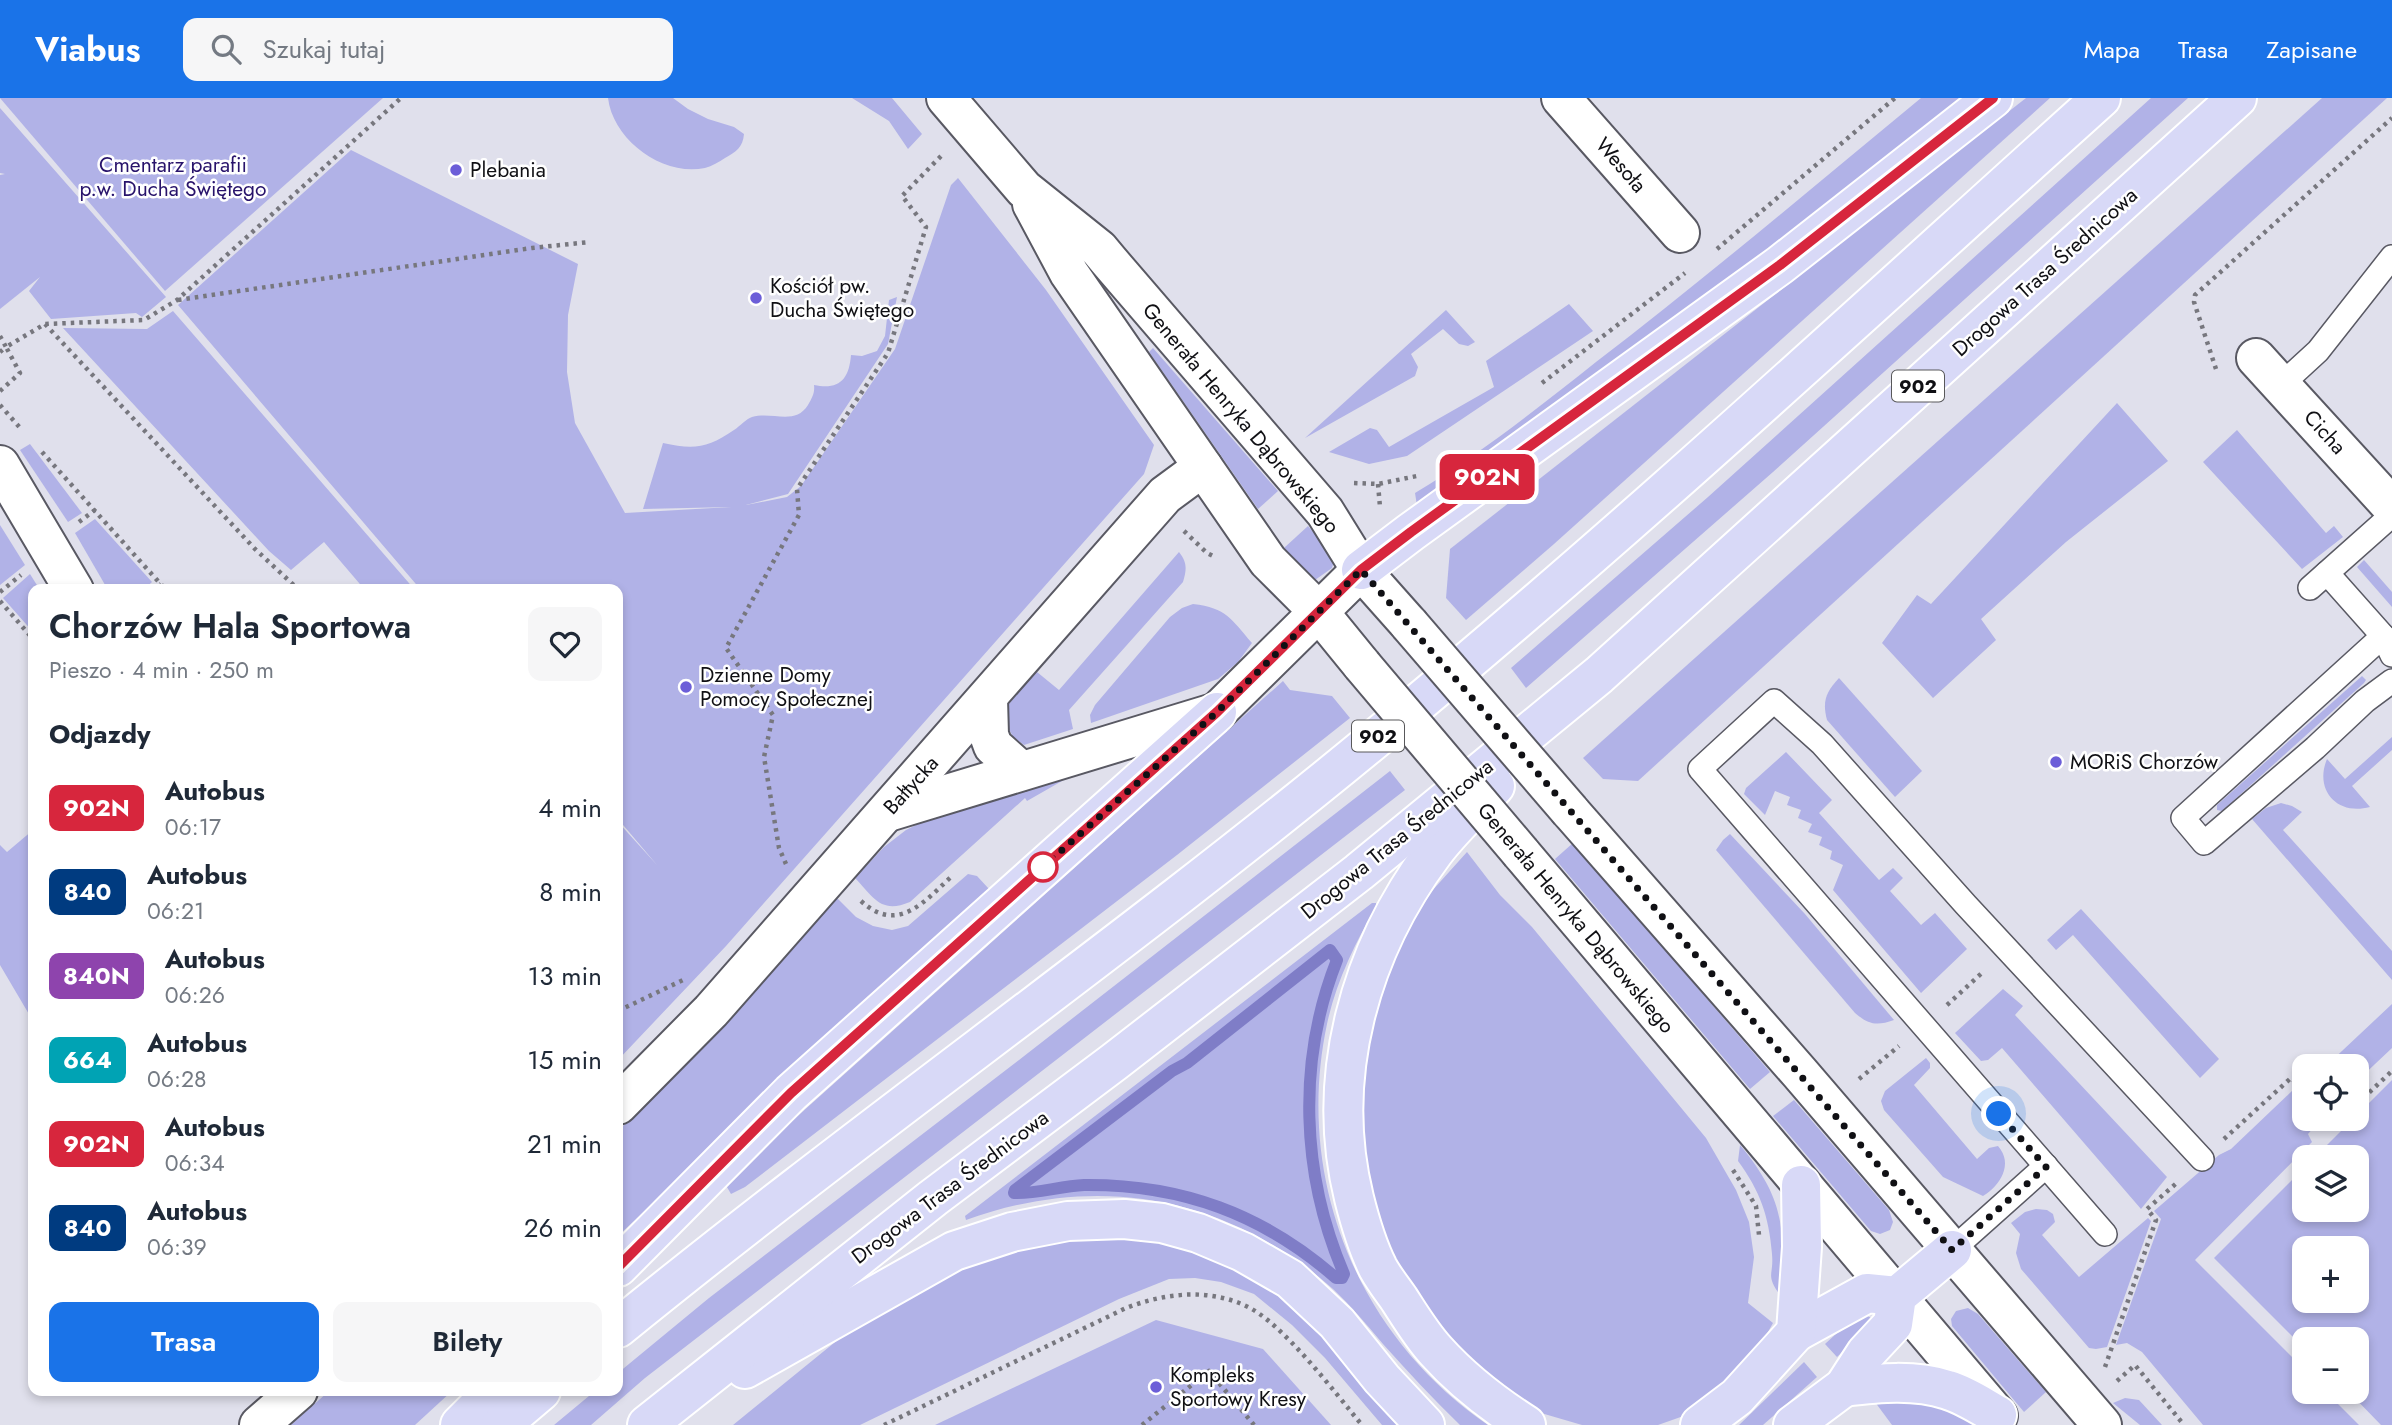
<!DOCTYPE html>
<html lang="pl">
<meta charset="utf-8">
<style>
:root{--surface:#fff;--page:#f6f6f7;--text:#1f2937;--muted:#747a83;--accent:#1a73e8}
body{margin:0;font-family:Jost,sans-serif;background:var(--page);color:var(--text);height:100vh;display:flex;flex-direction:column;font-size:26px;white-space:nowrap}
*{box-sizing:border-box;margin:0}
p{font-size:23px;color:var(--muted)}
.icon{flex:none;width:38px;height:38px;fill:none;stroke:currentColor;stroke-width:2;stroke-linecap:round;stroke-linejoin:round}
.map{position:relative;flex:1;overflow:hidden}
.drawer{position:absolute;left:28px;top:486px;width:595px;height:812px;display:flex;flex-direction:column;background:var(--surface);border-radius:14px;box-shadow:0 4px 10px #0003}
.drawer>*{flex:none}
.badge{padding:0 14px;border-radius:10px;font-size:24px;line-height:46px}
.fabs{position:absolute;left:2292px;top:956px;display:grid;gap:14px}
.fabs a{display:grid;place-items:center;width:77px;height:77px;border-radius:14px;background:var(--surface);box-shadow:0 4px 10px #0003;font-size:35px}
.you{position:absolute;width:35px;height:35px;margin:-18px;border:5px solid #fff;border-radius:50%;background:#1a73e8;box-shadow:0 0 0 10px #1a73e833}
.map>.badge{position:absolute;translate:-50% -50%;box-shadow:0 0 0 4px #fff}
h2{padding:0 21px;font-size:26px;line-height:63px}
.round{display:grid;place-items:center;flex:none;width:74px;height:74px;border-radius:14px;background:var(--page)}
.head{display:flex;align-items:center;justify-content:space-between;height:119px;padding:0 21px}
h1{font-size:33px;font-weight:600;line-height:52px}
.action{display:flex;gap:14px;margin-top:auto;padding:14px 21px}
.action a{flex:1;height:80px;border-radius:14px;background:var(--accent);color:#fff;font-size:28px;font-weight:600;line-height:80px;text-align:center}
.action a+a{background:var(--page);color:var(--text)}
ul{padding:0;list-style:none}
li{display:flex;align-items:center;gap:21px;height:84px;padding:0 21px}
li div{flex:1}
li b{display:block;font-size:26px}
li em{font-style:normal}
li .badge{min-width:77px;font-weight:700;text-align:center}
header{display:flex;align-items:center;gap:42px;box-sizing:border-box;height:98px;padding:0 35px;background:var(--accent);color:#fff}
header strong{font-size:33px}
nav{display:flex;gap:38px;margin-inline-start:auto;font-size:24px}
.search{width:490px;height:63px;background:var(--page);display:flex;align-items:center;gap:18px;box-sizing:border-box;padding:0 24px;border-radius:14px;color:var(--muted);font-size:26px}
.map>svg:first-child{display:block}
</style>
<header>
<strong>Viabus</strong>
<div class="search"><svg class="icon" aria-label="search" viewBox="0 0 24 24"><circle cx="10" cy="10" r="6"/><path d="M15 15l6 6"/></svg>Szukaj tutaj</div>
<nav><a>Mapa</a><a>Trasa</a><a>Zapisane</a></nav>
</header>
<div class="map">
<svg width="2392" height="1327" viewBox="0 0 2392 1327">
<rect width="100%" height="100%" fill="#e0e0ec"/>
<g fill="#b1b2e7" fill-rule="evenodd">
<path d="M0,0H383L165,193Z"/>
<path d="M608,0H673L688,11L708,21L734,29L744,36C743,49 736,54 725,60C719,64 712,68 705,70C663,79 613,42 608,0Z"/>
<path d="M852,0H892L922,36L908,51L889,23Z"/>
<path d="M1921,0H1971L1728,189L1418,414L1415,395C1479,357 1538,310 1596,264C1707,179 1813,89 1921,0Z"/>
<path d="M2026,0H2050L1554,446L1466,522L1446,500L1450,451Z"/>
<path d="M2151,0H2188L1773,374L1526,590L1511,570L1708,399Z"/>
<path d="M2322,0H2387L1638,683L1603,681L1583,660Z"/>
<path d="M0,10L166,199L142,219L136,215L51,221L29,193L40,179L0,211V77L5,76L0,75Z"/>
<path d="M351,52L578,166L568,217L567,274L575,325L625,415L731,409L643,411L663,345C694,352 708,350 734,332C740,328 746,321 752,319C772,313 795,328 808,307C812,300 815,295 814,287C839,292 849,282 851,257L862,258L877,253L885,238L889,202L897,199L888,246L788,396L746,407L787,399L801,388L895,251L951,87L958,80L1046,192L1154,347L1144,376L726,848L618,962V724L657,767L618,721V492H421L178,207Z"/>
<path d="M1569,206L1593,233L1407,358L1369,366L1329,354L1370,330L1377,332L1389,349L1494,289L1486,263Z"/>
<path d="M1446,212L1475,244L1468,248L1459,246L1443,231L1411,256L1418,269L1415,278L1305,340Z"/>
<path d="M173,213L415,492H365L324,444L291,472L269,453L63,230L147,231Z"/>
<path d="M1153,250L1278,393L1258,411L1151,257L1149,254Z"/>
<path d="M2117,305L2168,363L2066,444L1981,521L1996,542L1933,600L1882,545L1917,497L1931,506Z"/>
<path d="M2237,332L2326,435L2334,428L2343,439L2302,471L2203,364Z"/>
<path d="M30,346L82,415L68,424L20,352Z"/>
<path d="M95,421L152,484L143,492H108L75,435Z"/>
<path d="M0,427L25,467L0,487Z"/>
<path d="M1308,428L1332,456L1334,463L1332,470L1315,482L1303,477L1284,450Z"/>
<path d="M1179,454C1187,464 1187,471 1183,484L1069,612L1073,631L1024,647L1013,639L1003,619L1008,607L1034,575L1037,574L1059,592Z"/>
<path d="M2364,462L2392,494V509L2357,469Z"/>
<path d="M30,476L40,492H33V534L3,500Z"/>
<path d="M1193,506C1227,510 1231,521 1252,545L1238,564L1218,581L1091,625L1090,617L1095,607L1170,519L1182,510Z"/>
<path d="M2362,578L2366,582L2364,585L2222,713L2217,712V707Z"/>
<path d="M1839,580L1922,673L1895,699L1827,622C1822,603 1826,594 1839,580Z"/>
<path d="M1283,583L1290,592L1332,598L1350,620L1177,757L745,1089L731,1096L724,1084Z"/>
<path d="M2392,639V652L2352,688L2370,709C2337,718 2314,692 2327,661L2345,681Z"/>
<path d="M1786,654L1832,702L1819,715L1879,782L1893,770L1903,780L1890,793L1921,827L1935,815L1967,851L1921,895L1833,792L1843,767L1830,761L1832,753L1819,747L1822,739L1808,734L1812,726L1798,720L1801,712L1787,707L1790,699L1775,693L1765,717L1744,696L1746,690Z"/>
<path d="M1083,671L1027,703L1025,700L910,804C881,816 874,800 855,780L884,749L906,732L934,718Z"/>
<path d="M1390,673L1405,692L645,1280L591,1327H554L595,1293H618V1275L709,1200L1019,962Z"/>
<path d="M2281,705L2292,708L2302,714L2283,732L2392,853V882L2252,721L2266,710Z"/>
<path d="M33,732V923L0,867V747L7,754Z"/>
<path d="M1730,736L1805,816L1894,922C1877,928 1869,927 1855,915L1716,752L1723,742Z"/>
<path d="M1573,745L1770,974L1750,991L1555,761Z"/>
<path d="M1467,754L1500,797L1532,829L1706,1040L1736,1092L1749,1124L1754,1159L1748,1205L1773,1225L1749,1268L1692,1315L1658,1327H1582L1541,1315L1494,1286L1461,1256L1408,1195L1374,1120L1355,986L1385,869L1422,804Z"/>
<path d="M968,776L977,778L989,791L618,1138V1033L672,981L837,800L856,819L873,828L892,832L908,828Z"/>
<path d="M1372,805H1376V809C1355,845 1336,884 1327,926C1294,1082 1358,1238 1488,1327H1460C1433,1301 1408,1274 1383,1246C1367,1227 1351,1208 1333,1191C1227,1098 1099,1074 966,1122L965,1118Z"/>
<path d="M2081,811L2219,961L2200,980L2073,837L2056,852L2047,842Z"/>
<path d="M2003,891L2023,908L2015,917L2167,1079L2141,1111L2002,950L1988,962L1981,963L1955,935Z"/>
<path d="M2392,906V950L2357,983V968H2326Z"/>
<path d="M1926,960L1930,965V970L1914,987L1977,1061L1989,1050L1998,1048C2014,1066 2000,1088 1983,1098L1943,1079L1884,1012L1881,1003L1885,993Z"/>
<path d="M2392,982V1327H2381L2348,1293H2357V1241H2305V1251L2214,1160L2305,1069V1111H2357V1059H2315L2354,1020H2357V1017ZM2305,1150H2357V1202H2305Z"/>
<path d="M2293,992L2305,1003V1020H2322L2308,1036L2312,1044L2195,1162L2305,1272V1293H2325L2359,1327H2203L2142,1254L2127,1245L2116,1247L2161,1121L2154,1113L2219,1057L2231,1051Z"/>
<path d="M1794,1002L1889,1112L1893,1124L1890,1132L1880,1136L1871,1133L1773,1018Z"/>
<path d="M1740,1047C1784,1100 1786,1131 1780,1197C1765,1176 1774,1178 1772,1156C1769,1118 1760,1093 1738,1063Z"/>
<path d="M2036,1111L2047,1112L2053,1116L2055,1124L2042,1137L2079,1179L2148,1120L2151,1123L2107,1249L2096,1251L2089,1250L2021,1171L2016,1155L2020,1136L2011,1125L2025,1114Z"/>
<path d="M1145,1137L1244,1170L1290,1203L1406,1327H1382L1325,1260L1292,1227L1254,1196L1221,1184L1195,1180L1169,1181L1119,1201L860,1327H733L845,1236L938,1178L1032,1141Z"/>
<path d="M1968,1210L1978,1216L2046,1294L2024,1314L1952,1228L1951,1221L1956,1213Z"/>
<path d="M1866,1217L1873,1221V1225L1837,1259L1825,1246L1837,1235Z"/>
<path d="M1156,1222L1263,1251L1331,1327H935Z"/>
<path d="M1804,1264L1817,1279L1763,1327H1739Z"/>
<path d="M329,1293H452L415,1327H291Z"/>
<path d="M2125,1300L2139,1302L2162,1327H2140L2113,1305Z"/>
<path d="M1896,1301L1945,1309L1976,1327H1892L1875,1304Z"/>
</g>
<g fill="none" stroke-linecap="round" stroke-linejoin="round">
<path stroke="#7f7dc7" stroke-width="12" d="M1330,852L1337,862C1297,963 1301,1076 1344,1176L1342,1180H1336C1263,1116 1181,1086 1084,1087C1060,1088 1037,1096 1014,1095L1015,1092L1172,973L1187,965Z"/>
<defs>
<g id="service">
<path d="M2281,287L2318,253L2392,159"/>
<path d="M2327,475L2383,538L2392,557"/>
<path d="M2310,490L2392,417"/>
<path d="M2383,538L2183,720L2204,745L2315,650L2365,603L2392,583"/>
<path d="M2105,1136L1700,671L1774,603L1822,646L1966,807L2202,1061"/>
<path d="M1952,1152L2046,1068"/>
</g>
<g id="minor">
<path d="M1561,0L1680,135"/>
<path d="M2256,260L2392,409"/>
<path d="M0,367L74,492"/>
<path d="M988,601L989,637L993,648L1021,673"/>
<path d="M888,714L1217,614"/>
<path d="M618,1007L711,913L1165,397L1203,369"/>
<path d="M259,1327L298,1293"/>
</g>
<g id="tertiary">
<path d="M946,0L1024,91L1099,151L1109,163L1325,414L1361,472L1409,526"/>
<path d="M1032,106L1069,175L1268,463L1318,513L1362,567"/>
<path d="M1217,614L1361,472"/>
<path d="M1570,713L1799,974L2102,1327"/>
<path d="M1521,755L1998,1318"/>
</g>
<g id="primary">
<path d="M1361,472L1411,434L1780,167L1993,0"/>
<path d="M1495,688C1475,709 1452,730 1434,754C1360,853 1324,979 1354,1100C1360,1124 1367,1148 1378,1170C1384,1181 1392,1191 1399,1201C1410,1218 1422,1238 1436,1253C1462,1282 1493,1306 1526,1327"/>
<path d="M618,1169L791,995L1217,614"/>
<path d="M618,1230C866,1028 1128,845 1375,641C1624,436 1861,216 2101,0"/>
<path d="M1796,1234L1867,1195L1897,1198"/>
<path d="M745,1271L954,1153L1012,1134L1068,1123L1124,1121L1162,1125L1198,1135L1243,1154L1290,1181L1337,1225L1382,1281L1425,1327"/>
<path d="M1844,1289C1879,1285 1914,1281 1948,1292C1965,1297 1981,1308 1997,1317"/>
<path d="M460,1327L494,1293"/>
<path d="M501,1327L541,1293"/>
<path d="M647,1327L933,1100L1114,964L1359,774L1599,577L2237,0"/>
<path d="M1700,1327L1737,1299L1796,1234L1802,1149L1801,1087"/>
<path d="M1793,1327L1844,1289L1866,1255L1893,1226L1897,1198L1952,1152"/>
</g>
</defs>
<use href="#service" stroke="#595963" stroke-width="26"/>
<use href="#minor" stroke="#595963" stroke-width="42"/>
<use href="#tertiary" stroke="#595963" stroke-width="42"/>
<use href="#primary" stroke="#fff" stroke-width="42"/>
<g stroke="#77777e" stroke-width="4.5" stroke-dasharray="3.5 5" stroke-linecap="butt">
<path d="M1717,151L1895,0"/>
<path d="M178,202L532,150L590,144"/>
<path d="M45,226L255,451L299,492"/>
<path d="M0,238L6,249L0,254"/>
<path d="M2216,271L2194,204L2195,197L2392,20"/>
<path d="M1542,285L1685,175"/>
<path d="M0,293L20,275L6,249L45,226L144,222L177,202L401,0"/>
<path d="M0,307L22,332"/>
<path d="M42,354L166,492"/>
<path d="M1354,385L1378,386L1417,378"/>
<path d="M1378,386L1380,409"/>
<path d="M79,424L95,412"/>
<path d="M1184,433L1207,455L1215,459"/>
<path d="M154,492L161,486"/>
<path d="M0,494L21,477"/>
<path d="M0,503L33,541"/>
<path d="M786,766L779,750L764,659L773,617L726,550L799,417L797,391L888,255L926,129L902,98L943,56"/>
<path d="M861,803C898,837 925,803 953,777"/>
<path d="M1947,907L1984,873"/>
<path d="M618,913L683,882"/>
<path d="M1859,981L1899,948"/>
<path d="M2357,1006L2392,973"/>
<path d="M2328,1020L2335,1027L2343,1020"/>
<path d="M2224,1041L2291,980L2305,994"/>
<path d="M1733,1072L1756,1108L1759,1137"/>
<path d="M2105,1269L2156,1122L2147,1111L2179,1083"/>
<path d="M2117,1283L2135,1267L2184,1327"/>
<path d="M884,1327L1126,1210C1165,1195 1208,1190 1246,1208C1283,1225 1335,1295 1362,1327"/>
<path d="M1142,1327L1209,1273L1254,1327"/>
</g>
<use href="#service" stroke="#fff" stroke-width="23"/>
<use href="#minor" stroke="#fff" stroke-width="38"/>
<use href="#tertiary" stroke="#fff" stroke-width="38"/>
<use href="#primary" stroke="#d8d9f7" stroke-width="38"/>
<defs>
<g id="tertiary-bridge">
<path d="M1409,526L1570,713"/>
<path d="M1362,567L1521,755"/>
</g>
</defs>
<use href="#tertiary-bridge" stroke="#595963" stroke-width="42" stroke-linecap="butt"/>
<use href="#tertiary-bridge" stroke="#fff" stroke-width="38"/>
</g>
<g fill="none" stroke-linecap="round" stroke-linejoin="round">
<defs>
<path id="line" d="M618,1169L791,995L1217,614L1361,472L1411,434L1780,167L1993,0"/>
</defs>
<use href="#line" stroke="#fff" stroke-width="16"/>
<use href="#line" stroke="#d7263d" stroke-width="10"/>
<path stroke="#101014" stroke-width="7" stroke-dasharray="0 12.6" d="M1043,769L1217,614L1361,472L1952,1152L2046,1069L1999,1016"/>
</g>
<g fill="#6c5ed8" stroke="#fff" stroke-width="2.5">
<circle cx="456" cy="72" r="7"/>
<circle cx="756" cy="200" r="7"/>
<circle cx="686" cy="589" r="7"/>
<circle cx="2056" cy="664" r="7"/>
<circle cx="1156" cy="1289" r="7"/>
</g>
<circle fill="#fff" stroke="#d7263d" stroke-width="3.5" cx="1043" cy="769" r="14"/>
<g text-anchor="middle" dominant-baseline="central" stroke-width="5" stroke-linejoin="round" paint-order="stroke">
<g fill="#fff" stroke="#58585a" stroke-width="2">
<rect x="1892" y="272.5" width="52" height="31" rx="5"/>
<rect x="1352" y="622.5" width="52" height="31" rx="5"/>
</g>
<g font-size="19" font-weight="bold" fill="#101014">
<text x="1918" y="288">902</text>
<text x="1378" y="638">902</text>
</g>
<g font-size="21" fill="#28136b" stroke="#fff">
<text x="173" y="67">Cmentarz parafii<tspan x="173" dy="24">p.w. Ducha Świętego</tspan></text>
</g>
<g font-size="21" fill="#101014" stroke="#fff">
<text transform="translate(1621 67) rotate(49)">Wesoła</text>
<text transform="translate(2045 174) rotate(-42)">Drogowa Trasa Średnicowa</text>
<text transform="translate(1241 320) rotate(50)">Generała Henryka Dąbrowskiego</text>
<text transform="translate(2325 334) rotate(48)">Cicha</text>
<text transform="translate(911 687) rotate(-48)">Bałtycka</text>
<text transform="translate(1397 741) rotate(-39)">Drogowa Trasa Średnicowa</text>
<text transform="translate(1576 820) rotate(50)">Generała Henryka Dąbrowskiego</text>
<text transform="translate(950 1089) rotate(-37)">Drogowa Trasa Średnicowa</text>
</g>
<g font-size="21" fill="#101014" stroke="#fff" text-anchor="start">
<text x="470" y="72">Plebania</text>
<text x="770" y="188">Kościół pw.<tspan x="770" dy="24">Ducha Świętego</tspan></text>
<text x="700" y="577">Dzienne Domy<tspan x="700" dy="24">Pomocy Społecznej</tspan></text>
<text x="2070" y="664">MORiS Chorzów</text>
<text x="1170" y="1277">Kompleks<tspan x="1170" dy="24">Sportowy Kresy</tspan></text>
</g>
</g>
</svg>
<div class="fabs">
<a><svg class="icon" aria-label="locate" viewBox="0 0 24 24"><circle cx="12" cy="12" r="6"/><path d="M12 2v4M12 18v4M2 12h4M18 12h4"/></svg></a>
<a><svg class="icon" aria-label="layers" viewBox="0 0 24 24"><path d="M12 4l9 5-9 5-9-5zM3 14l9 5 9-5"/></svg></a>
<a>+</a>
<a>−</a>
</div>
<div class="you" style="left:1999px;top:1016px"></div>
<b class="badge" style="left:1487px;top:379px;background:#d7263d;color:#fff">902N</b>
<section class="drawer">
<div class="head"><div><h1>Chorzów Hala Sportowa</h1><p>Pieszo · 4 min · 250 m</p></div><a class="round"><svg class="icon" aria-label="heart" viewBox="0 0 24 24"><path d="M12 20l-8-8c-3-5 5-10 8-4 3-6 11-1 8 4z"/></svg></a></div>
<h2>Odjazdy</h2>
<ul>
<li><span class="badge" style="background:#d7263d;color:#fff">902N</span><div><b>Autobus</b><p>06:17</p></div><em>4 min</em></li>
<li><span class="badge" style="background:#003b80;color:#fff">840</span><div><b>Autobus</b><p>06:21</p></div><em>8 min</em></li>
<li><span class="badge" style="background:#8e44ad;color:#fff">840N</span><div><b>Autobus</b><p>06:26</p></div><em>13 min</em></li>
<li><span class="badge" style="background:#00a3b4;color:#fff">664</span><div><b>Autobus</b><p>06:28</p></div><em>15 min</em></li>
<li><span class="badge" style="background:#d7263d;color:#fff">902N</span><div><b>Autobus</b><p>06:34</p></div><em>21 min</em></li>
<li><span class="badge" style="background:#003b80;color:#fff">840</span><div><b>Autobus</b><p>06:39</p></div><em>26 min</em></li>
</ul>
<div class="action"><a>Trasa</a><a>Bilety</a></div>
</section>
</div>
